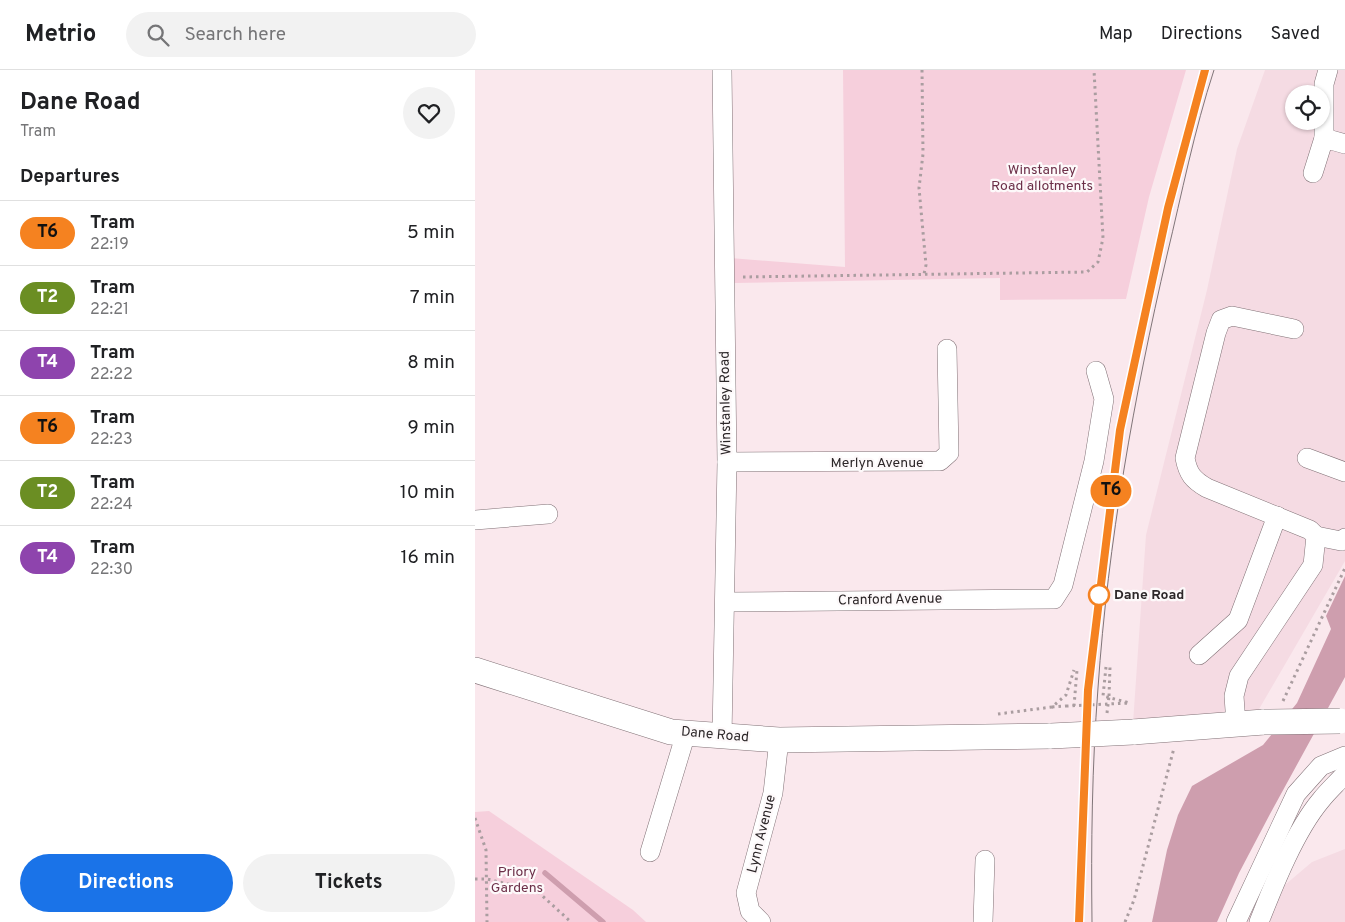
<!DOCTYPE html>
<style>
:root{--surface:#fff;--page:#f2f2f2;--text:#202124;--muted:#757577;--line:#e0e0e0;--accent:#1a73e8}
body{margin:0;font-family:Overpass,sans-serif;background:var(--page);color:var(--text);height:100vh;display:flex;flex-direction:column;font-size:19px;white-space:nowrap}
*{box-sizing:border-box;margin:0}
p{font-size:16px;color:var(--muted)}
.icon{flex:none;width:28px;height:28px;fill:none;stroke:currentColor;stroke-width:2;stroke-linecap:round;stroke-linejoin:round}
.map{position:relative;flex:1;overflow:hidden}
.panel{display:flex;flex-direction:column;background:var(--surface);width:475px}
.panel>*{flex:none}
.badge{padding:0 10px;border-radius:16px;font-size:18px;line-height:32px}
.tools{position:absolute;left:810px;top:15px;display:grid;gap:10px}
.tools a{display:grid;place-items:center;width:45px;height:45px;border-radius:50%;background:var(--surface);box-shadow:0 1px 4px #0004;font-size:25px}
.map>.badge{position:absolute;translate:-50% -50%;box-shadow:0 0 0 2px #fff}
h2{padding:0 20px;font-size:19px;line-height:45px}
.round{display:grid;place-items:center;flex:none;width:52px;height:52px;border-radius:26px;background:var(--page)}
.summary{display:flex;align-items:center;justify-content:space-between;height:85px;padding:0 20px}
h1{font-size:24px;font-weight:700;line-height:38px}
.button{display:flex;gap:10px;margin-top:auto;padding:10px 20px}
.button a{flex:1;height:58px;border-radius:30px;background:var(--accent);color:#fff;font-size:20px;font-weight:700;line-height:58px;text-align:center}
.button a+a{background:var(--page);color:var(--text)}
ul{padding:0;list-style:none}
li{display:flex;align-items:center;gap:15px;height:65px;padding:0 20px;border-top:1px solid var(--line)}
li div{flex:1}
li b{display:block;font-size:19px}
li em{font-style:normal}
li .badge{min-width:55px;font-weight:700;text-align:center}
header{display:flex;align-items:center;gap:30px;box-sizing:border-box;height:70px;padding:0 25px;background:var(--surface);border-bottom:1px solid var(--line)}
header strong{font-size:24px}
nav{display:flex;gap:28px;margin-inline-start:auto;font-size:18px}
.search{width:350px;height:45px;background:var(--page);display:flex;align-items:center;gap:12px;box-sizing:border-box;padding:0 18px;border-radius:28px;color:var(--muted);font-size:19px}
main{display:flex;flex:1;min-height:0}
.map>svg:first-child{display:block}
</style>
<header>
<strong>Metrio</strong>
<div class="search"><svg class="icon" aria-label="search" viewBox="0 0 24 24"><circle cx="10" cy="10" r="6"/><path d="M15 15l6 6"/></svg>Search here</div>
<nav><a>Map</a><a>Directions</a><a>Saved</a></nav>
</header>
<main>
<section class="panel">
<div class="summary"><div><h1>Dane Road</h1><p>Tram</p></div><a class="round"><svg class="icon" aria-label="heart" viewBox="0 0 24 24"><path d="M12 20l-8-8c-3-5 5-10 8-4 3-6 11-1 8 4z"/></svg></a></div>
<h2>Departures</h2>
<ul>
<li><span class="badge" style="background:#f58220;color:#111">T6</span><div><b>Tram</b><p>22:19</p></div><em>5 min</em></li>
<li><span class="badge" style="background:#6b8e23;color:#fff">T2</span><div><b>Tram</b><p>22:21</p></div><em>7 min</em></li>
<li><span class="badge" style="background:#8e44ad;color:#fff">T4</span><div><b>Tram</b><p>22:22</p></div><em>8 min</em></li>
<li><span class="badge" style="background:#f58220;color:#111">T6</span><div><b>Tram</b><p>22:23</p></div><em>9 min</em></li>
<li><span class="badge" style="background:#6b8e23;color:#fff">T2</span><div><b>Tram</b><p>22:24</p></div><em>10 min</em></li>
<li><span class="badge" style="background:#8e44ad;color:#fff">T4</span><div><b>Tram</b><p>22:30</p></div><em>16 min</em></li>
</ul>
<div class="button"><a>Directions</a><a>Tickets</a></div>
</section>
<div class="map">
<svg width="870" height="852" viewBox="0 0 870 852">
<rect width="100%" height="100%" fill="#fae8ed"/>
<g fill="#f5dbe3" fill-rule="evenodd">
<path d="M790,0H870V491L780,646L658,653L671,465L732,220L762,79ZM819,24H846V51H819Z"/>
<path d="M870,779V852H764L782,811L804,820L837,792Z"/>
</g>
<g fill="#f6cfdc">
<path d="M368,0H711L674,127L651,229L525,230V208L259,213L255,188L370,197Z"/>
<path d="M14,741L158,840L171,852H0V742Z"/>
</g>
<path fill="#ce9eae" d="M870,506V607L795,744L764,803L742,852H677L692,780L703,745L717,716L788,675L822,633L856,559L851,546Z"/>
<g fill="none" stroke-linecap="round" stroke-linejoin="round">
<path stroke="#ce9eae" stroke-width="5.5" d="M70,803L128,852"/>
<defs>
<g id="minor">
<path d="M849,68V14L853,0"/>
<path d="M838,103L849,68L870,74"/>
<path d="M832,388L870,402"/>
<path d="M252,392L465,391L474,383L472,279"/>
<path d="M0,450L73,444"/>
<path d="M841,466L866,471L870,468"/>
<path d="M250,532L579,529L588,515L619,391L629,329L621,301"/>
<path d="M724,585L763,550L802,446"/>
<path d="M761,654L759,626L764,606L838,495L841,466L835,460L732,418C718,410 713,404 710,388L741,263L746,250L757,246L819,259"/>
<path d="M247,667L252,392L247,0"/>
<path d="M175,782L211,663"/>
<path d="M286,852L275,841L271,823L298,723L304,670"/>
<path d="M508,852L510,790"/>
<path d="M761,852L821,724L846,696L870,686"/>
<path d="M784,852C799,814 820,761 846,730C853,721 862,713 870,704"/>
</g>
<g id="major">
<path d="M0,600L196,662L304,670L576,666"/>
<path d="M658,662L789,652"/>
</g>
</defs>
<use href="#minor" stroke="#817176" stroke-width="20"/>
<use href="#major" stroke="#817176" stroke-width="26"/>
<g stroke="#aa9da0" stroke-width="3" stroke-dasharray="2.5 4" stroke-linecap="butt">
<path d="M447,0L448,84L444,118L451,195L449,204"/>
<path d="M268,207L612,202L623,192L628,168L619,0"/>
<path d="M631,597L628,626L655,633"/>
<path d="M634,626L635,597"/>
<path d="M808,631L870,498"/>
<path d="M599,636L602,600"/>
<path d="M577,637L591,636"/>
<path d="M523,644L577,637L591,625L599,600"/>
<path d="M0,748L11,780L12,852"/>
<path d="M0,809H12L62,821L96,852"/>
<path d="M650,852L659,830L699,678"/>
</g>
<use href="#minor" stroke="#fff" stroke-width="19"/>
<use href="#major" stroke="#fff" stroke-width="25"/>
<g stroke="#807578" stroke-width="1">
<path d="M604,852L613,620L645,360L693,139L730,0"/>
<path d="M617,852C616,774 617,696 623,618C633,472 659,327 692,185C707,123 719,61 739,0"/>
</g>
<defs>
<g id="major-bridge">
<path d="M789,652L865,651"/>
<path d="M576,666L658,662"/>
</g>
</defs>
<use href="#major-bridge" stroke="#817176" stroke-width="26" stroke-linecap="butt"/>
<g stroke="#aa9da0" stroke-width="3" stroke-dasharray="2.5 4" stroke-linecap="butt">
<path d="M591,636L655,633"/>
<path d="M632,643L634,626"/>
</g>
<use href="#major-bridge" stroke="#fff" stroke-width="25"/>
</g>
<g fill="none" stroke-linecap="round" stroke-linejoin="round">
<defs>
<path id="line" d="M604,852L613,620L645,360L693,138L730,0"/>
</defs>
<use href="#line" stroke="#fff" stroke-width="11"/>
<use href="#line" stroke="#f58220" stroke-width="8"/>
</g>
<circle fill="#fff" stroke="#f58220" stroke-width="2.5" cx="624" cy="525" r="10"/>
<g text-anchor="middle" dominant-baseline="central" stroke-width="4.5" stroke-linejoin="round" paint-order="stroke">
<g font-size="14" fill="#6c2f48" stroke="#fdf9fa">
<text x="567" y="100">Winstanley<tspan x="567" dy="16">Road allotments</tspan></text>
<text x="42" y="802">Priory<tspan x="42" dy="16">Gardens</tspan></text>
</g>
<g font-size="14" fill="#2d2729" stroke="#fdf9fa">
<text transform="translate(251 333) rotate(-91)">Winstanley Road</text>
<text x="402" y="393">Merlyn Avenue</text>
<text transform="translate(415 530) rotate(-1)">Cranford Avenue</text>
<text transform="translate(240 665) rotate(5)">Dane Road</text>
<text transform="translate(287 764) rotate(-76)">Lynn Avenue</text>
</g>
<g font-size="14" font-weight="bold" fill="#2d2729" stroke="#fdf9fa" text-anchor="start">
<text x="639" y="525">Dane Road</text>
</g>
</g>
</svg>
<div class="tools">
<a><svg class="icon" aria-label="locate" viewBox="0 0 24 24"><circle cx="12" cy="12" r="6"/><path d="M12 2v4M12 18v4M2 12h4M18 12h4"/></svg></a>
</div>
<b class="badge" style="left:636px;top:421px;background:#f58220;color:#111">T6</b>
</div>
</main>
